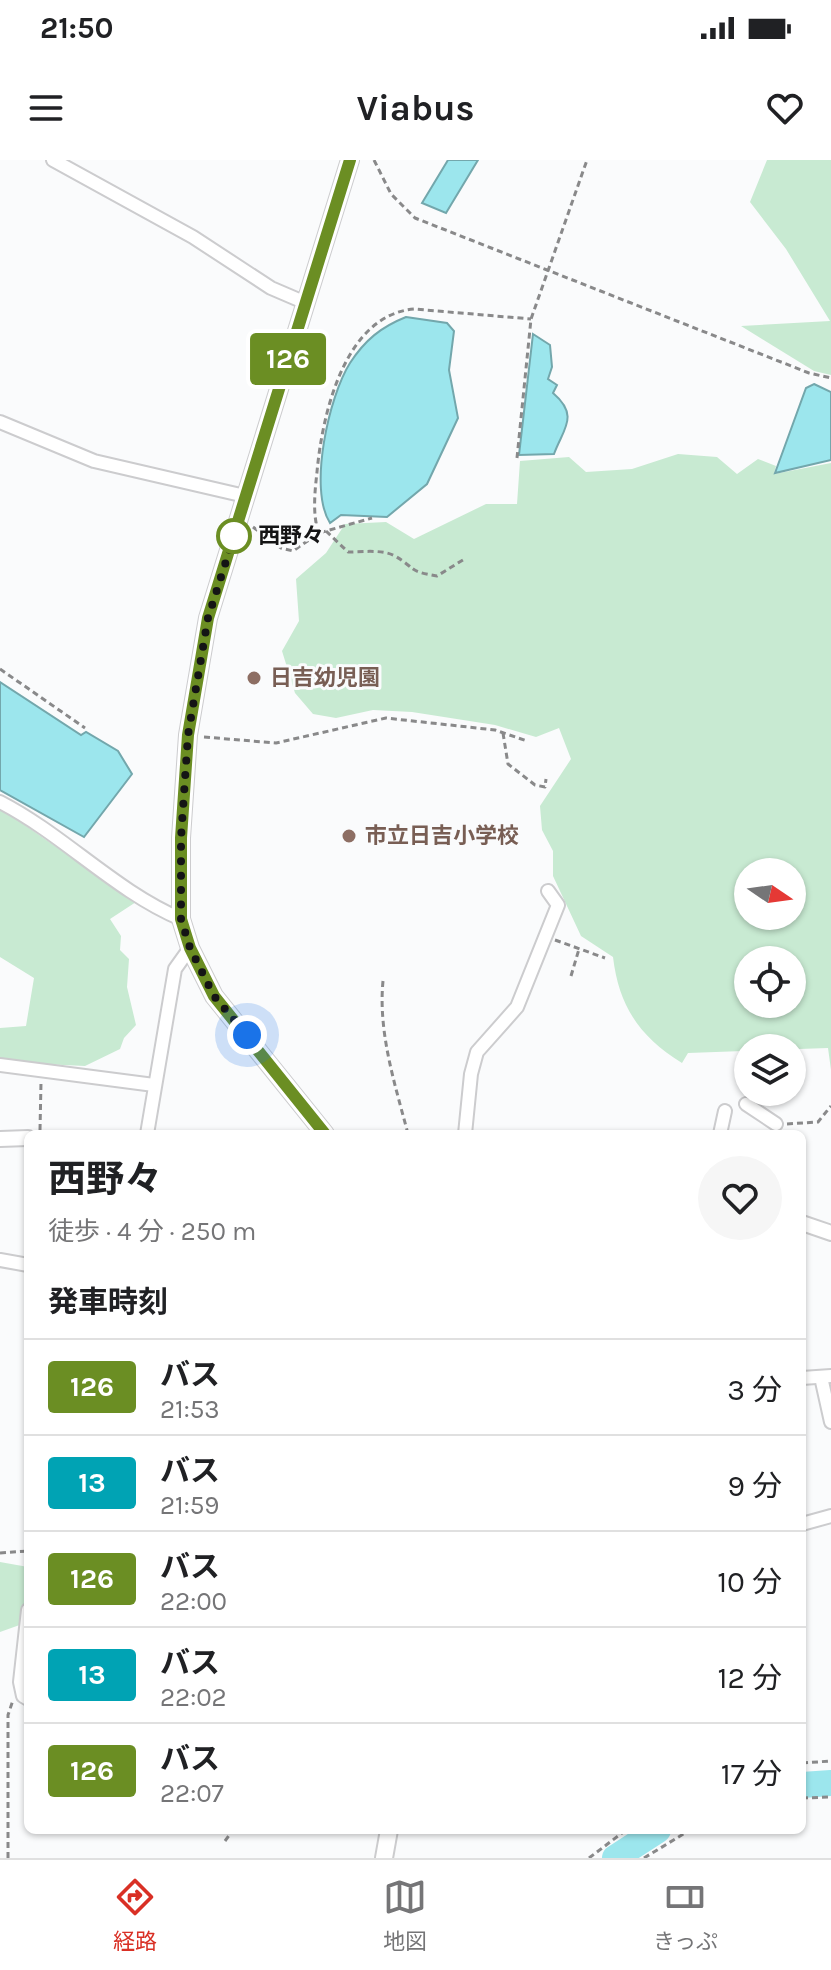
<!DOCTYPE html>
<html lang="ja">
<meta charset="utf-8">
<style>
:root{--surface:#fff;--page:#f6f6f6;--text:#202124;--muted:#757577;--line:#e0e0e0;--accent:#d93025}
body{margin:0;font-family:Karla,"Noto Sans JP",sans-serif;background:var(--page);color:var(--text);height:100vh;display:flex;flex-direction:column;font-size:30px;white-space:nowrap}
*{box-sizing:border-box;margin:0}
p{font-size:26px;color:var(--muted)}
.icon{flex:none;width:44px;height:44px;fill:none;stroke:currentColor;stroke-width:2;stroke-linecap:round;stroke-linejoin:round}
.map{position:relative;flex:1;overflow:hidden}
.drawer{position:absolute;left:24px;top:970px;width:782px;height:704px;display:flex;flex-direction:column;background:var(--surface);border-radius:12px;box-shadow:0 2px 6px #0004}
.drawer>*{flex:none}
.badge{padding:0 16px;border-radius:6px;font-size:28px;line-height:52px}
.needle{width:52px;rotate:103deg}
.buttons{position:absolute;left:734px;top:698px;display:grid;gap:16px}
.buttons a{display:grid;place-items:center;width:72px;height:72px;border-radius:50%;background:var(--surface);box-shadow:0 2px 6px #0004;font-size:40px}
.you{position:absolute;width:40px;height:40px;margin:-20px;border:6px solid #fff;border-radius:50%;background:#1a73e8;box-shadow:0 0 0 12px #1a73e833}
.map>.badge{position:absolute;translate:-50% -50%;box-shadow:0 0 0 4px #fff}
h2{padding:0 24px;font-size:30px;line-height:72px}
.round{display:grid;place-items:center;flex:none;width:84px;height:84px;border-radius:42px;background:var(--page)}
.summary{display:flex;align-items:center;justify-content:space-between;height:136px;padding:0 24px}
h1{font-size:38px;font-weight:700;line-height:60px}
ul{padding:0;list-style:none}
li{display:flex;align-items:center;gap:24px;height:96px;padding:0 24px;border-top:2px solid var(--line)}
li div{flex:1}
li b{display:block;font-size:30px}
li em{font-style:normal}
li .badge{min-width:88px;font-weight:700;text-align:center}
.status{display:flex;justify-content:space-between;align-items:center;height:56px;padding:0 40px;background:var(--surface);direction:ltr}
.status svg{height:22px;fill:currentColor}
header{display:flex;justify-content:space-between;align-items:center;height:104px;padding:0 24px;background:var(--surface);font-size:36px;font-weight:700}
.tabs{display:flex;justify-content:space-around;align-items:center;height:112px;border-top:2px solid var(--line);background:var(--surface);font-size:22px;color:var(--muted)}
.tabs a{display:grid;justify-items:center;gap:4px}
.tabs .current{color:var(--accent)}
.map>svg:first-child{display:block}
</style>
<div class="status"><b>21:50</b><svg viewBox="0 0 49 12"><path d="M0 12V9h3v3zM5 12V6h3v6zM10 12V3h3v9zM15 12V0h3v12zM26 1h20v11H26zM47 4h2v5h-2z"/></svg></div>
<header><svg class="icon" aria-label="menu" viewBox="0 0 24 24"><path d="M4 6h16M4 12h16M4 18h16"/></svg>Viabus<svg class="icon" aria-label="heart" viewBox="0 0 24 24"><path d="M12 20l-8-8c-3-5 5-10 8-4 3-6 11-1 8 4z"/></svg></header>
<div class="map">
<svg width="831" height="1698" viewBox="0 0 831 1698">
<rect width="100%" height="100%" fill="#fafbfc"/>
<g fill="#c8ead2" fill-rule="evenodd">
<path d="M767,0H831V215L814,211L741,166L830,161L786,89L750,42Z"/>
<path d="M678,294L717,297L737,314L758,299L776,306L774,314L831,303V910L828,888L688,893L682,903C640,877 619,847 613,797L581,776L553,716V691L542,670L540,646L571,599L559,568L536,577L495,565L412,552L373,550L336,558L313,554L295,533L282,491L299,461L296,419L326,393L345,364L386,362L414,379L486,344H517L520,301L569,297L586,312L632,309ZM792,712V756H748V712ZM792,800V844H748V800Z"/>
<path d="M0,648L136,742L110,759L121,776L120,790L129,799L127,827L136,865L124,878L120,889L85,906L0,902V868L26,866L34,818L0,797Z"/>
<path d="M0,1402L28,1407V1462L0,1472Z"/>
</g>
<g fill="#9ce6ed" stroke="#73a7ac" stroke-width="2">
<path d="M448,0H478L446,53L422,43Z"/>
<path d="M406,157L447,163L454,171L449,210L458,258L427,324L387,357L341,355L330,363C308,329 329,236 350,203C365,180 381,167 406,157Z"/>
<path d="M533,174L550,185L552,207L548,219L557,225L553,233C580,256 563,269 554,294L519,295Z"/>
<path d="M814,224L831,232V300L775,313L806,228Z"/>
<path d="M0,522L81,575L86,572L118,591L132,614L84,677L0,630Z"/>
</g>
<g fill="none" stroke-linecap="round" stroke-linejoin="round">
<g stroke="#9ce6ed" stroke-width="26">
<path d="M802,1625L831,1623"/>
<path d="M615,1698L658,1670"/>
</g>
<defs>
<g id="minor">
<path d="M53,0L193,77L271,128L306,143"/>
<path d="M0,262L94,301L245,336"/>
<path d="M0,642C64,675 115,731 181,759"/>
<path d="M0,905L154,925"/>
<path d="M746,944L776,964"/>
<path d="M147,974L175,809L190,788"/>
<path d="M465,974L471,914L477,892L517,847L558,745L548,731"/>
<path d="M720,974L725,951"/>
<path d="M0,1100L28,1105"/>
<path d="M821,1217L831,1262"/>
<path d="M802,1218L831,1216"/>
<path d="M802,1364L831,1356"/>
<path d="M28,1450L20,1522L23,1536L28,1539"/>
</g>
<g id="tertiary">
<path d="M0,979L28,978"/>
<path d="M802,1063L831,1073"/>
</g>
<g id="secondary">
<path d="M325,974L214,836L190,788L181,759V678L188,575L208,458L350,0"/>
<path d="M384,1698L389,1670"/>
</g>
</defs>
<use href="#minor" stroke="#ccccce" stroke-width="16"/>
<use href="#tertiary" stroke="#ccccce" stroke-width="18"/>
<use href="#secondary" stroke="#ccccce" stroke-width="20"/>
<g stroke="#89898a" stroke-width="3" stroke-dasharray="6 4" stroke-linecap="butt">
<path d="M374,0L391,34L415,58L809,213L831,218"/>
<path d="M517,298L531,159L587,0"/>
<path d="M253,367L281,388L293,391L319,373L372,358"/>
<path d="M326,371L348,392C362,392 382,389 395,396C417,409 407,411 437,416L466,398"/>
<path d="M319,373C312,356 315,330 317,312C322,256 344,155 414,149L531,159"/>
<path d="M0,509L85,568"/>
<path d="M503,573L508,604L535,625L545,627L546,619"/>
<path d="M204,577L276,583L386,558L495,570L527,581"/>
<path d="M555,780L605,798"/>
<path d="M571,816L579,789"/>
<path d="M383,821C378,873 395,924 408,974"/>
<path d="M787,964L818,962L831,946"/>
<path d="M40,970L41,922"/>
<path d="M0,1393L28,1391"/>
<path d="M802,1603L831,1601"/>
<path d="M802,1638L831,1637"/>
<path d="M225,1681L233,1670"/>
<path d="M8,1698V1555L13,1540"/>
<path d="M589,1698L626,1670"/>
<path d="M644,1698L690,1670"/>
</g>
<use href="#minor" stroke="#fff" stroke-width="12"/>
<use href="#tertiary" stroke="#fff" stroke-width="14"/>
<use href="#secondary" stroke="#fff" stroke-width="16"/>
</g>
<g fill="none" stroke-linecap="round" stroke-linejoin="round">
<defs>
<path id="line" d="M325,974L214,836L190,788L181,759V678L188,575L208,458L350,0"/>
</defs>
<use href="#line" stroke="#fff" stroke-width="18"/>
<use href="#line" stroke="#6b8e23" stroke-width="12"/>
<path stroke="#141415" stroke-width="8" stroke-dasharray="0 14.4" d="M234,376L208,458L188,575L181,678V759L190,788L214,836L247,875"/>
</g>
<circle fill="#fff" stroke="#6b8e23" stroke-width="4" cx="234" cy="376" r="16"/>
<g fill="#8d6e63" stroke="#fafbfc" stroke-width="3">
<circle cx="254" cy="518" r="8"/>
<circle cx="349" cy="676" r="8"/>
</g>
<g text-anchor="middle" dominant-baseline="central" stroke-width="6" stroke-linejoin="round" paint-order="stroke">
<g font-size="22" font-weight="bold" fill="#141415" stroke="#fafbfc" text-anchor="start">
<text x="258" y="376">西野々</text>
</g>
<g font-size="22" font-weight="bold" fill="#785e54" stroke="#fafbfc" text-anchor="start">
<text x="270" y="518">日吉幼児園</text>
<text x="365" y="676">市立日吉小学校</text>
</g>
</g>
</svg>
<div class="buttons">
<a><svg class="needle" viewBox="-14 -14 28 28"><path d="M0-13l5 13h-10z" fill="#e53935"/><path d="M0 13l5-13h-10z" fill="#757577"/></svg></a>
<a><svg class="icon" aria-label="locate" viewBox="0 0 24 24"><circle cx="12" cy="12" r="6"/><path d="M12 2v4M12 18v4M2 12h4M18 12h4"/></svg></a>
<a><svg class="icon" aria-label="layers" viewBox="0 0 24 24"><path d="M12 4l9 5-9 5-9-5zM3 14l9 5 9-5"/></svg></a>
</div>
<div class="you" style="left:247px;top:875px"></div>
<b class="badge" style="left:288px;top:199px;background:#6b8e23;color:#fff">126</b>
<section class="drawer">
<div class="summary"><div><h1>西野々</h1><p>徒歩 · 4 分 · 250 m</p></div><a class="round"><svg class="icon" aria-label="heart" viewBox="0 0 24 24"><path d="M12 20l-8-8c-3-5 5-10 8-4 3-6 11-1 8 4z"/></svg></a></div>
<h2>発車時刻</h2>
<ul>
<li><span class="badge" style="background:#6b8e23;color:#fff">126</span><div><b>バス</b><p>21:53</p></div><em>3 分</em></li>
<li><span class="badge" style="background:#00a3b4;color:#fff">13</span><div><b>バス</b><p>21:59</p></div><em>9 分</em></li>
<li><span class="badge" style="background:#6b8e23;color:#fff">126</span><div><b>バス</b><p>22:00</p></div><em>10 分</em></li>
<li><span class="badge" style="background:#00a3b4;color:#fff">13</span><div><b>バス</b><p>22:02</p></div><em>12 分</em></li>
<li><span class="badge" style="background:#6b8e23;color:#fff">126</span><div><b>バス</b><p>22:07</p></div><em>17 分</em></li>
</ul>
</section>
</div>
<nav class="tabs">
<a class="current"><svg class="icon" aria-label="directions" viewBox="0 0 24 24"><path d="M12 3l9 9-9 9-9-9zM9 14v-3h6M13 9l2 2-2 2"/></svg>経路</a>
<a><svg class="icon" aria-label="map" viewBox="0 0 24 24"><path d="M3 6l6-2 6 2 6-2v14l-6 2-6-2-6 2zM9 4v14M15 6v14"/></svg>地図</a>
<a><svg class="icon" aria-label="tickets" viewBox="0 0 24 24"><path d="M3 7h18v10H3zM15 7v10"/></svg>きっぷ</a>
</nav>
